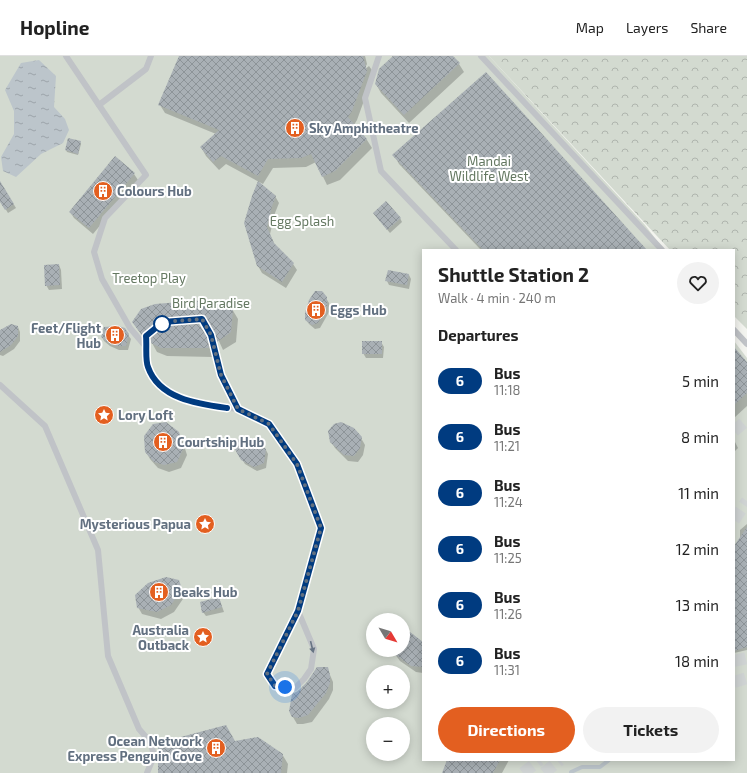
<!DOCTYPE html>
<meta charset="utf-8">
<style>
:root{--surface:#fff;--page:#f2f2f2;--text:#222;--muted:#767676;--line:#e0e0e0;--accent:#e35f20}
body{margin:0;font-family:"Exo 2",sans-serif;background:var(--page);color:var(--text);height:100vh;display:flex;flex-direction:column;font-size:15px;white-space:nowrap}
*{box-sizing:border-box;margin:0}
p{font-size:13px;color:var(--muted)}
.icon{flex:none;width:22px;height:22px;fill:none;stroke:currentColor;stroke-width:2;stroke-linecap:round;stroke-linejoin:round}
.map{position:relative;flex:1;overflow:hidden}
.sheet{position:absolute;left:422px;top:193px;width:313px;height:512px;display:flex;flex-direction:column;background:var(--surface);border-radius:0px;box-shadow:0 2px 10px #0003}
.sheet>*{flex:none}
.badge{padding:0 8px;border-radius:13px;font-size:14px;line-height:26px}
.needle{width:26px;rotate:128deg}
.fabs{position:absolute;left:366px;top:557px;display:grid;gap:8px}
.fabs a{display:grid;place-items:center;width:44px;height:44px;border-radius:50%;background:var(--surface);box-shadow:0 2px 10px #0003;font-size:20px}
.you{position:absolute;width:20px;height:20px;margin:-10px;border:3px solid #fff;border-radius:50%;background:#1a73e8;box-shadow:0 0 0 6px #1a73e833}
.map>.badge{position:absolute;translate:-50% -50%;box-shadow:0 0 0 2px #fff}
h2{padding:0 16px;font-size:15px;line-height:36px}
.round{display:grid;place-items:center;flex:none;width:42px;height:42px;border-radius:21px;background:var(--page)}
.summary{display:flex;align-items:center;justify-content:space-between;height:68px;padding:0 16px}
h1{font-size:19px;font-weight:700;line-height:30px}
.button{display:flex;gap:8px;margin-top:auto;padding:8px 16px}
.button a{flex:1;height:46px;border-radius:24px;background:var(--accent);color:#fff;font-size:16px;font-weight:700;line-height:46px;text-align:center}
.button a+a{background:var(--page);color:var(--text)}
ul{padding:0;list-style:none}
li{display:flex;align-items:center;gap:12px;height:56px;padding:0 16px}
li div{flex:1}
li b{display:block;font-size:15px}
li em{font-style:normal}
li .badge{min-width:44px;font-weight:700;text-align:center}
header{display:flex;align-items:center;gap:24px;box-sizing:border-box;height:56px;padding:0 20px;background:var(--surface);border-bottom:1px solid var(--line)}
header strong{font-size:19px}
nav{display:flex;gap:22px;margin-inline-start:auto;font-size:14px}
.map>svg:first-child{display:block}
</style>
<header>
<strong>Hopline</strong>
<nav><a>Map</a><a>Layers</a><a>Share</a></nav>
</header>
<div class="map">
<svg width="747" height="717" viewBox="0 0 747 717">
<defs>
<pattern id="forest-crowns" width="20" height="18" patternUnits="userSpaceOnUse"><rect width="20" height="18" fill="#d3dad0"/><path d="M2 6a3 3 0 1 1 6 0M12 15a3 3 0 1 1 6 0" fill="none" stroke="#afb5ae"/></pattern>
<pattern id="water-ripples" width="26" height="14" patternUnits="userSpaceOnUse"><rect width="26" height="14" fill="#bcc5cb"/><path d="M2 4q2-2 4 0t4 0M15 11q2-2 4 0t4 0" fill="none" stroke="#9ca4aa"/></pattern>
<pattern id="building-cross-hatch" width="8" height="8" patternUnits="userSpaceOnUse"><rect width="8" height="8" fill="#a9b0b5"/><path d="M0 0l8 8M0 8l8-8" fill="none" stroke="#8d9498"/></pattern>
</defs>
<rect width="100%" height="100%" fill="#f3f4ef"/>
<path fill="url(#forest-crowns)" d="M489,0H747V273L734,260V194H670Z"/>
<path fill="#d3dad0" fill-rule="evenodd" d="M0,0H489L645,169L664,194H423V704H734V285L747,302V717H0ZM373,564H403V594H373ZM373,616H403V646H373ZM373,668H403V698H373Z"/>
<path fill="url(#water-ripples)" d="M39,4L56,20L54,51L65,63L69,74L63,87L41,98L16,121L3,115L1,101L14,78V55L5,34L21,7Z"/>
<g fill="#0003">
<path d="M180,0H365L367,8L364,14L369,10L374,17L357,64L354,69L367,84L372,92L340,124L327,129L316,106L306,111L273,112L263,128L226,108L219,114L206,100L201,91L216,78L165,57L160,49Z"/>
<path d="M392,0H452L459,8L464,16L409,67L381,37L376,28L393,2Z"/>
<path d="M80,86L81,88L78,99L67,96L66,94Z"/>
<path d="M394,99L645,194H481L399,108Z"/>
<path d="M134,118L138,124L93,178L74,162L70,156Z"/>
<path d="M5,134L16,152L8,157L0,144V136Z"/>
<path d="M275,140L279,147L275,157L270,178L275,190L293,208L297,214L286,232L262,217L258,210L245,167Z"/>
<path d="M374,158L400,162L402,166L390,177Z"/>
<path d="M59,209L61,214L62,233L49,234L46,229Z"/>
<path d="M409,219L411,223L409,233L389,229L387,225Z"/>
<path d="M326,242L329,247V256L320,272L315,273L309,268L306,264Z"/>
<path d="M232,253L238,263L236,286L223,294L212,270L208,267L198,268L211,291L213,301L167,300L157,296L152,287V283L147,287L133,266L142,254Z"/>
<path d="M18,271L20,276V285L14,293L3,300L0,299V275Z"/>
<path d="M128,279L131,283L128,294H119L110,290L104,285L102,281Z"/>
<path d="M381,286L384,291L383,302H366L363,297Z"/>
<path d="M734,293L747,307V350L734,362Z"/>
<path d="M178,376L182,383L187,399L181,412L169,416L158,412L150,403L146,396Z"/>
<path d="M361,382L365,389L363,399L358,406L348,405L335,392L331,385Z"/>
<path d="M734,384L738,392L734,396Z"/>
<path d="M234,390L266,394L268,398L266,412L257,415L245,408Z"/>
<path d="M747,468V594L734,597V492L740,484V474Z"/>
<path d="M178,525L185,540L174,556L161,563L142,558L138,551Z"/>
<path d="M219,542L224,556L206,560L203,556Z"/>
<path d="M403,577L423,587V617L416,616L400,605L392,594H403Z"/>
<path d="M327,612L333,626V634L329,643L312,666L303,668H297L293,661L299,636Z"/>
<path d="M234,687L282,698L288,708L287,717H159Z"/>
<path d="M448,704H509L502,717H443Z"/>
</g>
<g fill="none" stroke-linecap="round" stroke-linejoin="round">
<path stroke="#bcc5cb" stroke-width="4" d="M571,717V716L582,711H600L609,704"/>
</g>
<g fill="url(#building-cross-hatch)">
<path d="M179,0H363L367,15L352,55L348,61L367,83L335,115L322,121L311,98L301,102L268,103L258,120L221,100L213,106L200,91L219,74L158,49Z"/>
<path d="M393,0H453L460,7L404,59L375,28L379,13Z"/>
<path d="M486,16L647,194H483L392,99Z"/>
<path d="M68,82L81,85L78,98L65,94Z"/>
<path d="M115,100L135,117L89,172L69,156Z"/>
<path d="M0,125L14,148L5,154L0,146Z"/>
<path d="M258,125L276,140L272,150L267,171L274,187L294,207L282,226L257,210L244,167L252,140Z"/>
<path d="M386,145L401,162L387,174L373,157Z"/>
<path d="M59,208L60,229L45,230L44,209Z"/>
<path d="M388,214L409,218L407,229L385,225Z"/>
<path d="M315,235H322L327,241V251L318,267L312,269L305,264V257L309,244Z"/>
<path d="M205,244L220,246L233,253L231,276L217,286L215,277L204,259L162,262L142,279L132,266L141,253L155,248Z"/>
<path d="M11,268L18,270V280L11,289L0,296V274Z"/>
<path d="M199,268L207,281L209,291L208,292H161L151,287V282L165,270Z"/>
<path d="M118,270L125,272L129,278L126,290H116L107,286L101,281L104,271Z"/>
<rect x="362" y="285" width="20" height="13"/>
<path d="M734,291L747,306V337L734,349Z"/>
<path d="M166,366L179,376L184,391L177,406L164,409L154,406L145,396L144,380L153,368Z"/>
<path d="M341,366L354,372L362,381L360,392L354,400L344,399L330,386L328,375L334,368Z"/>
<path d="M241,380L255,383L266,393L264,407L254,411L241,404L233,390Z"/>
<path d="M747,471V591L734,595V490Z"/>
<path d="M166,521L179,524L182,533L171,549L157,556L137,552L135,539L148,527Z"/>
<path d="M219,541L222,551L202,557L200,546Z"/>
<path d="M403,576H410L423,586V611L411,610L389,594H403Z"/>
<path d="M317,611H328L330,619V627L326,637L308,659L299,662L292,661L289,655L292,638L298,635L307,626Z"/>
<path d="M226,669L235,685L258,681L283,698L281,717H158V687Z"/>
<path d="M447,704H500L493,717H442Z"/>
</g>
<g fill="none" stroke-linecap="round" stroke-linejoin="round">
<g stroke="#cfd3d3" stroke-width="12" stroke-dasharray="12 6" stroke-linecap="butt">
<path d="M734,375L747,364"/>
<path d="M734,464L747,445"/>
<path d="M734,605L747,602"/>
<path d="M734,626L747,622"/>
<path d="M523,717L540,704"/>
<path d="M544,717L560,704"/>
</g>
<g stroke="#c0c3c7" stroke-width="6">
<path d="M66,0L146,119L105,162L94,196L102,223L130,272L147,292"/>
<path d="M379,0L365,42L381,115L456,194"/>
<path d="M481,0L662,194"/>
<path d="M99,49L146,13L151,0"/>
<path d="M734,274L747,288"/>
<path d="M0,329L45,370L98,494L108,600L139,673L151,687L154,700L147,717"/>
<path d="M238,353L221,319L211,279L202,263L163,266L146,280L148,311L159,329L181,342L205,349L238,353L269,368L297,408L321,472L298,555L267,618L275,630L295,632L304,623L311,613L314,593L298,555"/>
</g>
</g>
<defs><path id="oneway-solid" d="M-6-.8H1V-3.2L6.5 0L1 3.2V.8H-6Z"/></defs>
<use fill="#677484" href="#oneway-solid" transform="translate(312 591) rotate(76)"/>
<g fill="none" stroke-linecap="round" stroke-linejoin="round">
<defs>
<path id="line" d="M227,352C198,348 159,343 148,311C145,304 147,288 146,280L163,266L202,263L211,279L221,319L238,353L269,368L297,408L321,472L298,555L267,618L275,630L285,631"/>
</defs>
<use href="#line" stroke="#fff" stroke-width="9"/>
<use href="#line" stroke="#003b80" stroke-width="6"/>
<path stroke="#627080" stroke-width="4" stroke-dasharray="0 7.2" d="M162,268L163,266L202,263L211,279L221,319L238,353L269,368L297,408L321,472L298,555L267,618L275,630L285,631"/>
</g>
<defs>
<symbol id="building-disc" viewBox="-11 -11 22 22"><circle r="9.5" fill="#e35f20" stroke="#fff"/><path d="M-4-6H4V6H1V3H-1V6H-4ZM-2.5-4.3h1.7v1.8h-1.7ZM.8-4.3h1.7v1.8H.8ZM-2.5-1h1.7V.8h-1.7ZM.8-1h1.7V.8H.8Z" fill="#fff"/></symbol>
<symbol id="sight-disc" viewBox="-11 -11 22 22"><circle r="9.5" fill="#e35f20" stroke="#fff"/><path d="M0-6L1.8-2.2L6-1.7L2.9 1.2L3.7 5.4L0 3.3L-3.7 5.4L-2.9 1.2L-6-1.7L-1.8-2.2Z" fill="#fff"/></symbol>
</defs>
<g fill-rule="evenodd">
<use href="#building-disc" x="284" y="61" width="22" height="22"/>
<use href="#building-disc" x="92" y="124" width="22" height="22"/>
<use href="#building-disc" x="305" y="243" width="22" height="22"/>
<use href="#building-disc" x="104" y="268" width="22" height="22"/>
<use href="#sight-disc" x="93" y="348" width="22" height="22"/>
<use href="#building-disc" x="152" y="375" width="22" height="22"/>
<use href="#sight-disc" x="194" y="457" width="22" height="22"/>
<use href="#building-disc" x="148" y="525" width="22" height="22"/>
<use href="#sight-disc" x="192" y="570" width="22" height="22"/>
<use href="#building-disc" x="205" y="681" width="22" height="22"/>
</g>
<circle fill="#fff" stroke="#003b80" stroke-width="2" cx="162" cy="268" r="8"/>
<g text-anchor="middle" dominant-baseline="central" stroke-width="4" stroke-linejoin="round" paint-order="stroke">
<g font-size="13" font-weight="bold" fill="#627080" stroke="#fff" text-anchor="start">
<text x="309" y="72">Sky Amphitheatre</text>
<text x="117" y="135">Colours Hub</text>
<text x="330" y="254">Eggs Hub</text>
<text x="101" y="272" text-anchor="end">Feet/Flight<tspan x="101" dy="15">Hub</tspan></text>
<text x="118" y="359">Lory Loft</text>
<text x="177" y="386">Courtship Hub</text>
<text x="191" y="468" text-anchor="end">Mysterious Papua</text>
<text x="173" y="536">Beaks Hub</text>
<text x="189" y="574" text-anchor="end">Australia<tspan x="189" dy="15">Outback</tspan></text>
<text x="202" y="685" text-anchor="end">Ocean Network<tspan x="202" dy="15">Express Penguin Cove</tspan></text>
</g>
<g font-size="13" fill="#647861" stroke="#fff">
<text x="489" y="105">Mandai<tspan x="489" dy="15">Wildlife West</tspan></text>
<text x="302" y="165">Egg Splash</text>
<text x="149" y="222">Treetop Play</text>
<text x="211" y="247">Bird Paradise</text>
</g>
</g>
</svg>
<div class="fabs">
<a><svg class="needle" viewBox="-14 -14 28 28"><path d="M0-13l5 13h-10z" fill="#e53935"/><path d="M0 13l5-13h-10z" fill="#767676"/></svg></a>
<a>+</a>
<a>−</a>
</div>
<div class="you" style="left:285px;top:631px"></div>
<section class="sheet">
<div class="summary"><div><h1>Shuttle Station 2</h1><p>Walk · 4 min · 240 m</p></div><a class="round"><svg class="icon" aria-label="heart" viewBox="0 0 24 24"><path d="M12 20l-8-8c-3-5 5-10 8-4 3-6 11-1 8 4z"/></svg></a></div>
<h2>Departures</h2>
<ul>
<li><span class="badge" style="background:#003b80;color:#fff">6</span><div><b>Bus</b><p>11:18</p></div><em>5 min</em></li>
<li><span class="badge" style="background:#003b80;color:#fff">6</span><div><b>Bus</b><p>11:21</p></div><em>8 min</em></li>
<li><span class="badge" style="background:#003b80;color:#fff">6</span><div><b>Bus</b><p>11:24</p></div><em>11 min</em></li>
<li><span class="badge" style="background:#003b80;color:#fff">6</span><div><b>Bus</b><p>11:25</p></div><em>12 min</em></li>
<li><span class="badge" style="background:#003b80;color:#fff">6</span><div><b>Bus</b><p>11:26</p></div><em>13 min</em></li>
<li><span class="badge" style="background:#003b80;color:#fff">6</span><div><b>Bus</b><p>11:31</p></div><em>18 min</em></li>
</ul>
<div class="button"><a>Directions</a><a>Tickets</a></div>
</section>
</div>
